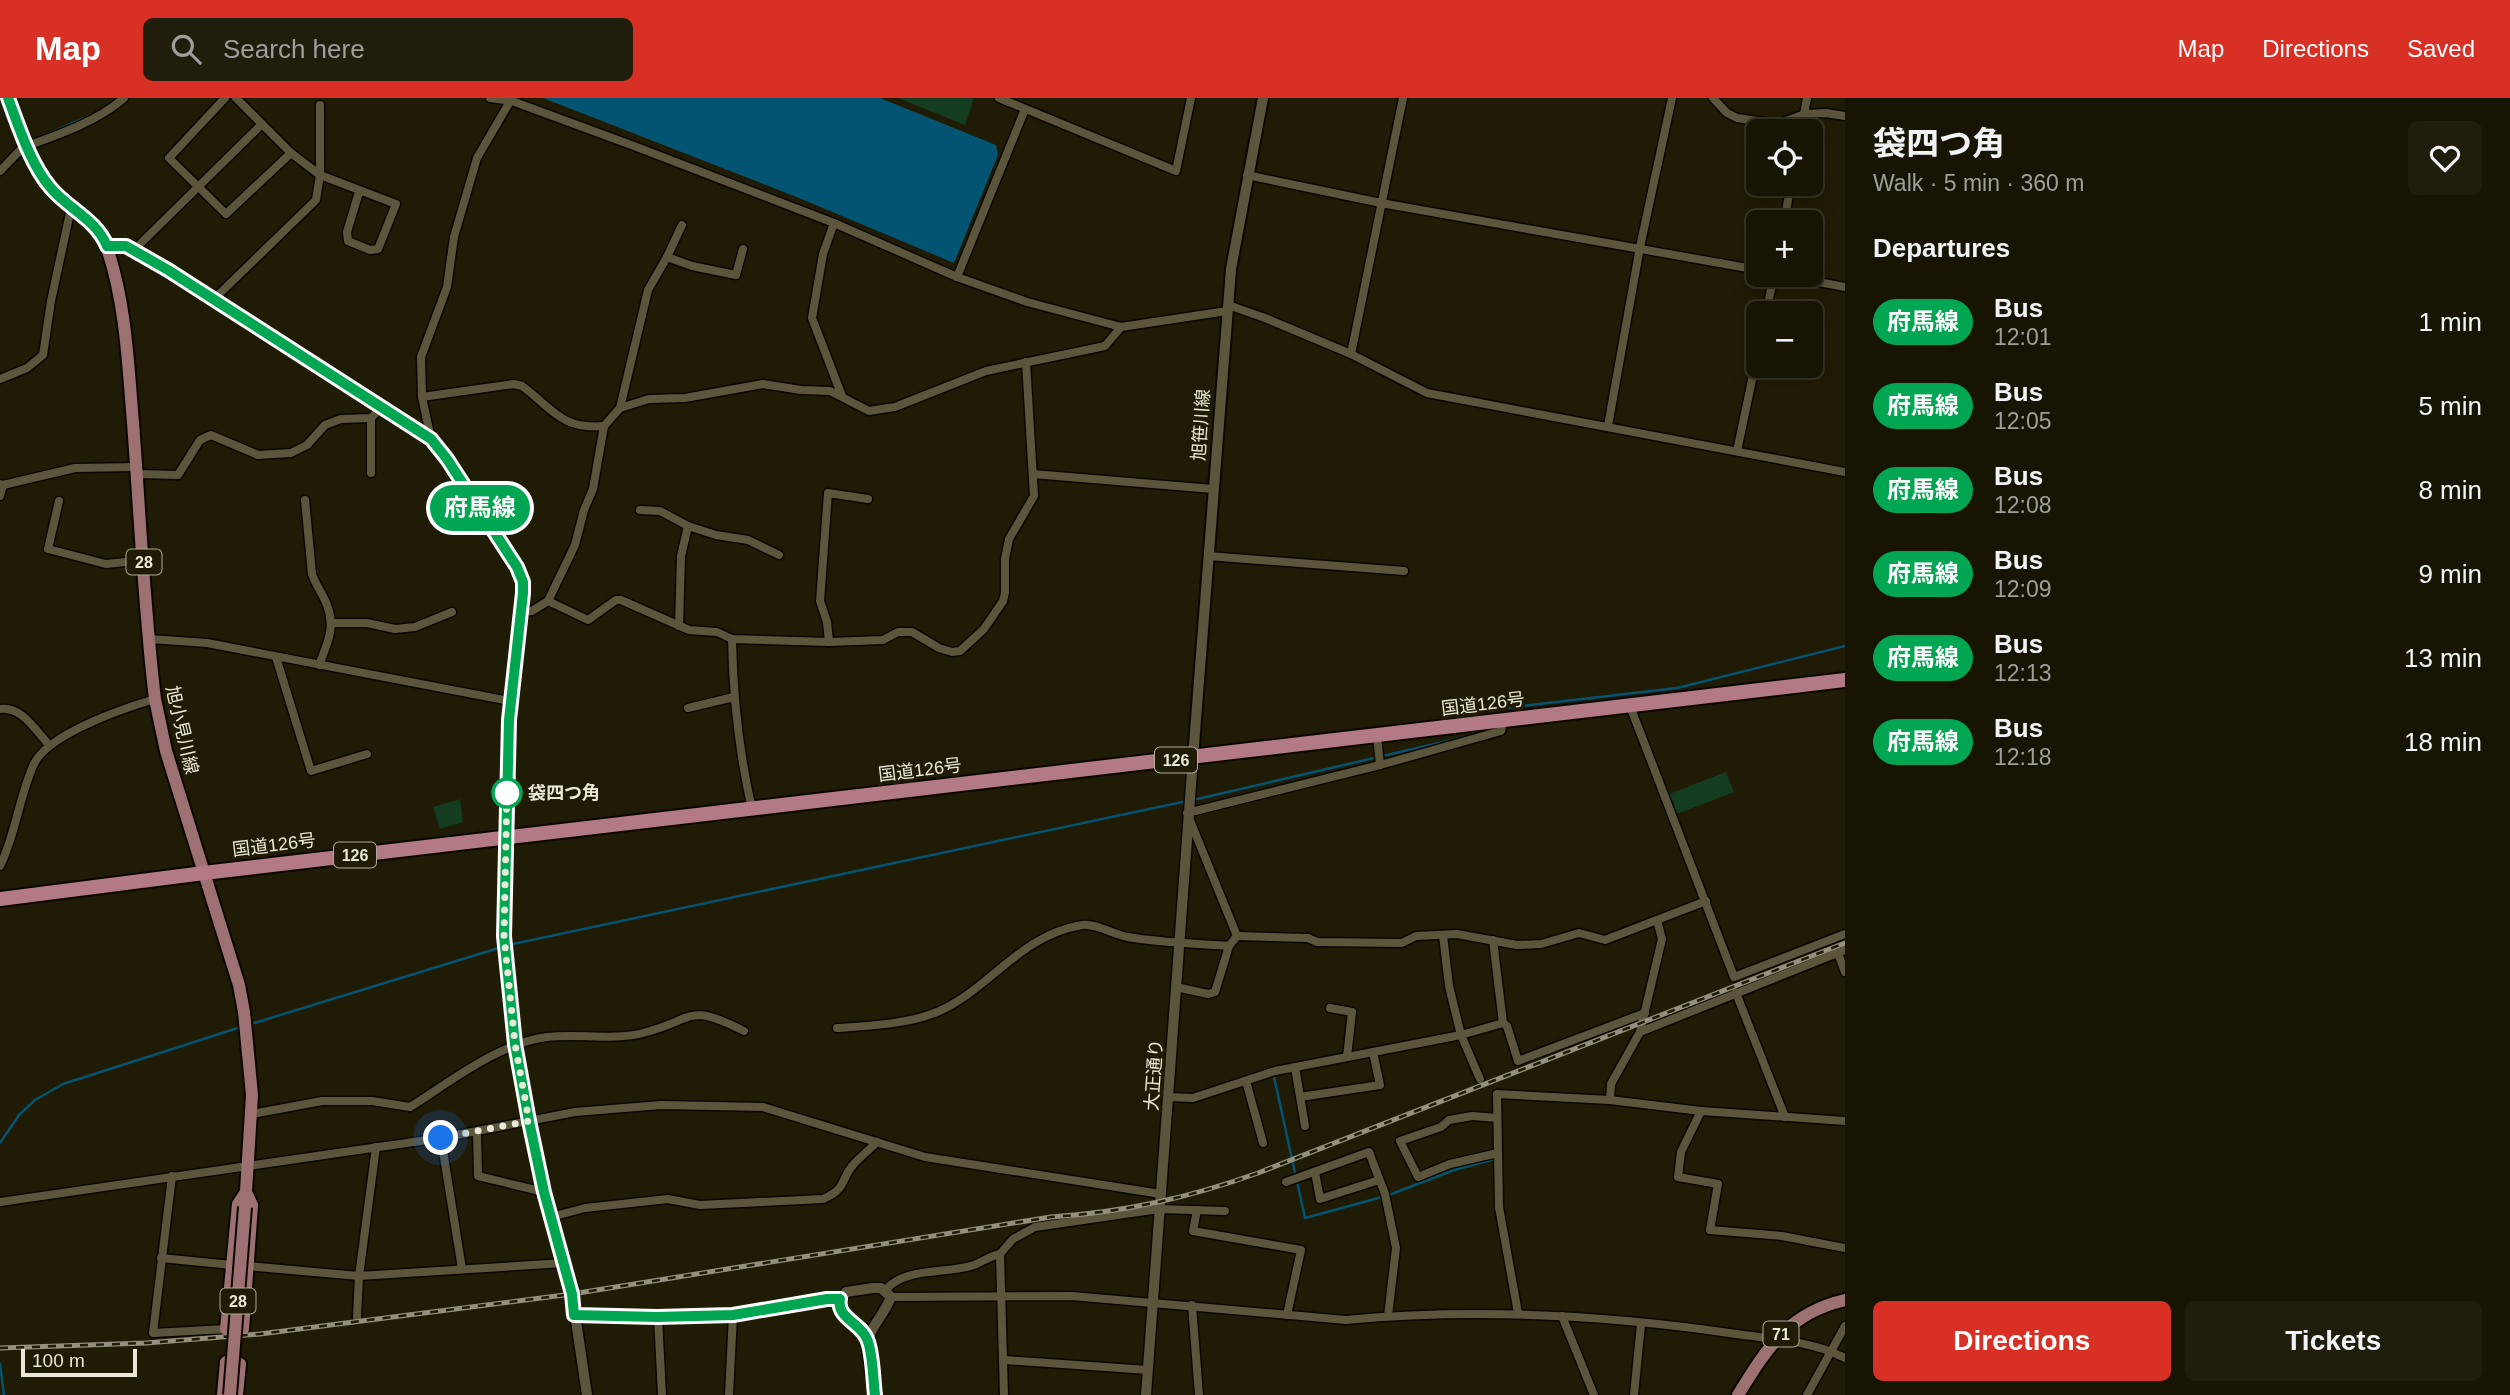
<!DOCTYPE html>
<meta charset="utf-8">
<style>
:root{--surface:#181403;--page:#211d0d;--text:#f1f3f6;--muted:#9f9e9a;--line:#363325;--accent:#d93025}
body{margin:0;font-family:Helvetica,"Noto Sans JP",sans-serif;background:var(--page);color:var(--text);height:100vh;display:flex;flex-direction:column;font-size:26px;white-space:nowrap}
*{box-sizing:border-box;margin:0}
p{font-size:23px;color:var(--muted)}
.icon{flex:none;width:38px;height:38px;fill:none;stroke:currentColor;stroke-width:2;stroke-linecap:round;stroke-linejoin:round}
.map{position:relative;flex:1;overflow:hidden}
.details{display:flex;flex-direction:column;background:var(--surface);width:665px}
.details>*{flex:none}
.badge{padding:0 14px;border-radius:23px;font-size:24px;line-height:46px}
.tools{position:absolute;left:1746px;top:21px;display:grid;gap:14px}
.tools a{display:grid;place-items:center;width:77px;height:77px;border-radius:10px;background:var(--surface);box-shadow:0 4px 18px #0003,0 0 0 2px var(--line);font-size:35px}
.scale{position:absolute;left:21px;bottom:18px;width:116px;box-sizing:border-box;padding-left:7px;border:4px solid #eae8d9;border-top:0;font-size:19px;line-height:24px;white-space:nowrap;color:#eae8d9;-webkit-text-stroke:5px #201b04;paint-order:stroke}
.you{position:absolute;width:35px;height:35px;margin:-18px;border:5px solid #fff;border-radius:50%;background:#1a73e8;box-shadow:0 0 0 10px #1a73e833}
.map>.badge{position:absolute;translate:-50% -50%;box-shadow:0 0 0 4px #fff}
h2{padding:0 28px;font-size:26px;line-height:63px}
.round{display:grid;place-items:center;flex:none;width:74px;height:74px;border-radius:10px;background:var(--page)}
.summary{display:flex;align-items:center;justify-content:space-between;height:119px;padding:0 28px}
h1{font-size:33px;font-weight:700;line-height:52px}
.button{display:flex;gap:14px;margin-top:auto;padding:14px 28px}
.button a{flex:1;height:80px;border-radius:10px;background:var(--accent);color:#fff;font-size:28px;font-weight:700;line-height:80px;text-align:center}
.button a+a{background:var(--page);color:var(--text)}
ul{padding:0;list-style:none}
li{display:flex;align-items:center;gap:21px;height:84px;padding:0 28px}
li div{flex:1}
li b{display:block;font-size:26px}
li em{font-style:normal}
li .badge{min-width:77px;font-weight:700;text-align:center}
header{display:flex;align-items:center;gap:42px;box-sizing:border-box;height:98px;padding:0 35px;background:var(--accent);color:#fff}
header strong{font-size:33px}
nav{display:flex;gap:38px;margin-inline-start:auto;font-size:24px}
.search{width:490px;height:63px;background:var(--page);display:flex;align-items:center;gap:18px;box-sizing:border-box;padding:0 24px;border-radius:10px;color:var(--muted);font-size:26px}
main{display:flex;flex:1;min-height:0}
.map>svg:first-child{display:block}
</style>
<header>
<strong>Map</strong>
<div class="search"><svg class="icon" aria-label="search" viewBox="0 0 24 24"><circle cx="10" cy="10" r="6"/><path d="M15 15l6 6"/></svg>Search here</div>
<nav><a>Map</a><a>Directions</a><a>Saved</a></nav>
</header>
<main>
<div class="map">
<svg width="1845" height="1297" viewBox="0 0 1845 1297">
<rect width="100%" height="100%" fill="#201b04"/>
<g fill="#143c20">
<path d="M898,0H974L965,27Z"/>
<path d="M1726,674L1734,694L1677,716L1669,696Z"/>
<path d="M460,701L463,724L440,731L433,709Z"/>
</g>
<path fill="#035372" d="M543,0H880L996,47L998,57L954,165L799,100Z"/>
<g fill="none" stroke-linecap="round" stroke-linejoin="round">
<g stroke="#035372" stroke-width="2.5">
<path d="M41,39L96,15L113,4"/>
<path d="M1472,619L1471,614L1677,590L1845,548"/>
<path d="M1193,702L1473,637L1472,630"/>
<path d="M508,847L1187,703"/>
<path d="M251,926L502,849"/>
<path d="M1274,979L1305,1120L1382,1099"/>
<path d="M0,1045L19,1017L35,1002L63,986L241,929"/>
<path d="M1389,1097L1454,1072L1495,1061"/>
<path d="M0,1266L4,1297"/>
</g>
<defs>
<g id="minor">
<path d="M225,0L169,60L226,116L291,55"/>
<path d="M236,0L291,55L320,77L396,106L378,151L370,152L348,143L347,134L359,94"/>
<path d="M490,0L512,3L634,48L834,125L957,179L1027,204L1121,229L1227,213"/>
<path d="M999,0L1176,73L1191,0"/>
<path d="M1713,0L1727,15L1737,20L1777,26L1805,16L1826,15L1845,18"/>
<path d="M1801,33L1807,0"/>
<path d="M27,48C60,36 98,23 124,0"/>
<path d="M0,73L26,46"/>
<path d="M1247,77L1381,105L1759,172"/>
<path d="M1784,124L1791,86"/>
<path d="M834,125L823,156L812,220L842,298"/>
<path d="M682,127L667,159L692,168L736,177L743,151"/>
<path d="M134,152L262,26"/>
<path d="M1783,177L1845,189"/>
<path d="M957,179L1025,11"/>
<path d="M213,202L316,102L320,77V7"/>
<path d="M1228,207L1265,220L1351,256L1427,295L1845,374"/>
<path d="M1766,215L1774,177"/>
<path d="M1351,256L1403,0"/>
<path d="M0,281L27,270L43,257L51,203L71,110"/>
<path d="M422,299L514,286L522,288C552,310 561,332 604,328"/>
<path d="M620,310L649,301L685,300L763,286L801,292L830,293L869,313L895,309L986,273L1105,248L1121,229"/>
<path d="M371,320V375"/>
<path d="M1608,328L1640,149L1672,0"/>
<path d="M431,341L422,299L421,259L447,189L454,139L477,60L512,0"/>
<path d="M1737,353L1759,249"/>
<path d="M137,376L178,377L200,342L211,337L258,357L291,355L307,347L325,327L341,321L371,320L382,309"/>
<path d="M1033,376L1213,391"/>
<path d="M0,386L3,387L75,370L136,369"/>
<path d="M0,398L3,387"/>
<path d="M305,402L312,476C316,488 323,496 327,507C336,530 327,546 319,567"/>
<path d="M59,403L48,451L106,466L144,462"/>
<path d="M640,412L660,413L688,428L716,437L748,442L779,457"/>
<path d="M1208,458L1404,473"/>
<path d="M548,503L588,522L616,502H621L689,532L717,534L732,541L829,544L883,542L898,534H912L939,550L952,554L960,553L984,531L1003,503L1005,495V461L1009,441L1034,398L1026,264"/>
<path d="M522,514L532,513L548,503L575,447L584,412L593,391L604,328L620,310L648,192L667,159"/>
<path d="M332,525H367L395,531L415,529L452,514"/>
<path d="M679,528L681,458L688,428"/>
<path d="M150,541L207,545L510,603"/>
<path d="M732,541C733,599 739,655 752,711"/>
<path d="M829,544L827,524L820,503L828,395L868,401"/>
<path d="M276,559L311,673L367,656"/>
<path d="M1630,608L1734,879L1845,836"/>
<path d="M688,610L734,599"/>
<path d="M0,611C22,608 35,632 49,647"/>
<path d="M1377,638L1380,667"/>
<path d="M0,768C16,736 19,698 34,666C48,636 124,610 155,601"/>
<path d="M1443,837L1449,888L1461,937L1480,981"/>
<path d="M1237,838L1308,840L1317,844L1402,845L1416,838L1457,836L1517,847L1541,846L1579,835L1605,842L1706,803"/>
<path d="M1838,855L1845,874"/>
<path d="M1176,889L1208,896L1215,894L1229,848L1237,838L1187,715L1380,667L1501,633L1503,623"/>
<path d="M1736,895L1785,1019"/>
<path d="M1330,910L1352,914L1347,959"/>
<path d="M1503,925L1507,928L1518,963L1645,915"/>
<path d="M837,930C868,928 909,926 937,914C992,890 1018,838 1082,827C1096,825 1114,837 1128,839C1161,845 1196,845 1229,848"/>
<path d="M1640,934L1662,841L1657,822"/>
<path d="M1295,969L1305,1028"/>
<path d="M1246,983L1263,1045"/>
<path d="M1168,999L1193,1000L1275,973L1461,937L1503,925L1493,842"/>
<path d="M1300,999L1380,987L1373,954"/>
<path d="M1610,1002L1611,986L1640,934L1845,852"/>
<path d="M1701,1013L1681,1054L1678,1079L1718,1086L1710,1132L1782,1138L1845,1150"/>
<path d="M252,1016L322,1003H372L410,1009C450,984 499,945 547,939C578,935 613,943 643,935C697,921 686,904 744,933"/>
<path d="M1497,1020L1472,1018L1449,1022L1441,1029L1400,1043L1418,1079L1450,1066L1498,1055"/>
<path d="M477,1034L478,1078L544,1094"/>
<path d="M441,1040L462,1171"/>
<path d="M1315,1074L1320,1101L1379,1082"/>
<path d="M172,1078L153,1235L226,1231"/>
<path d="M1286,1084L1369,1054L1385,1096L1396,1150L1388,1218"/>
<path d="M0,1104L441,1040L575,1014L661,1007L763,1009L925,1059L1161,1096"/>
<path d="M1197,1112L1193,1133L1301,1152L1287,1217"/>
<path d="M551,1119L585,1110L668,1101L700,1107L823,1101C846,1091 840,1084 852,1068C859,1060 869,1052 877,1044"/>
<path d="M161,1160L232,1167"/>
<path d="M247,1168L359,1178L564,1165"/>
<path d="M886,1192C903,1169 948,1176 974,1167C984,1163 990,1158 1000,1156"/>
<path d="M891,1199L1072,1198L1346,1222C1476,1210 1607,1217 1736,1236C1771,1241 1813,1243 1845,1260"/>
<path d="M1192,1207L1199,1297"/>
<path d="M1518,1215L1499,1109L1497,996L1610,1002L1701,1013L1845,1023"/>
<path d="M574,1217L658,1219L733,1217L827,1201H840"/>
<path d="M1562,1218L1594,1297"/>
<path d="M357,1219L359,1178L376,1049"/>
<path d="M658,1219L662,1297"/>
<path d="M1004,1262L1148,1272"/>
<path d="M729,1297L733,1217"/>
<path d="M1004,1297L1000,1156L1013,1141L1035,1129L1159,1111L1225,1113"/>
<path d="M1634,1297L1641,1226"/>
<path d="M1807,1297L1845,1228"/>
</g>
<g id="tertiary">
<path d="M107,148H126L168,172L431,341L447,361L518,469L523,484V495L509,622L504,796L506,855L515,946L529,1023L544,1094L572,1196L587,1297"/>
<path d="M873,1190H881L891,1199C885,1215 873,1226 868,1241C860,1229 843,1220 839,1206L846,1194Z"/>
<path d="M1146,1297L1193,660"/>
</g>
<path id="secondary" d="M1193,660L1231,171L1263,0"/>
<g id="primary">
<path d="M8,0C19,29 30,62 48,87C65,109 97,120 106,147C126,204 128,266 133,325C140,417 144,510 155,601L166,653L239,887L244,914L252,997L245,1109"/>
<path d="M246,1094L252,1107L243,1231H226L238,1106Z"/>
<path d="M868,1241L875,1297"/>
<path d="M223,1297L226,1264L240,1266L237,1297"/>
<path d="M1738,1297C1767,1250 1788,1215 1845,1202"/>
</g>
<path id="trunk" d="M0,801L204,775L1845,582"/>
</defs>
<use href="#minor" stroke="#0a0600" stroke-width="11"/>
<use href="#tertiary" stroke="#0a0600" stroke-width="13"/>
<use href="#secondary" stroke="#0a0600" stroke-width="14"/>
<use href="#primary" stroke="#0a0600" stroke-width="16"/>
<use href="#trunk" stroke="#0a0600" stroke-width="18"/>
<use href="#minor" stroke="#5a553b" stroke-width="8"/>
<use href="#tertiary" stroke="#5a553b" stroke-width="10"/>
<use href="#secondary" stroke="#5a553b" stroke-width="10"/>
<use href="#primary" stroke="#9d7072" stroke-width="12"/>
<use href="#trunk" stroke="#b37984" stroke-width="14"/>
<defs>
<path id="rail" d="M0,1250L146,1245L260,1236L572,1196L1051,1119C1125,1114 1188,1100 1258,1075L1845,845"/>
</defs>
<use href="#rail" stroke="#93907d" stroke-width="5"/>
<use href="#rail" stroke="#201b04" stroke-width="2.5" stroke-dasharray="8" stroke-linecap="butt"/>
<defs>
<path id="primary-bridge" d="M230,1297L245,1109"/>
</defs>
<use href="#primary-bridge" stroke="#0a0600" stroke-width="16" stroke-linecap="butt"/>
<use href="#primary-bridge" stroke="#9d7072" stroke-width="12"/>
</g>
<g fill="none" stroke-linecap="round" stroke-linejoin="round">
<defs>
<path id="line" d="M8,0C19,29 30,65 50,89C68,111 96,121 107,148H126L168,172L431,341L447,361L517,469L523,484V495L509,622L504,838L515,946L529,1023L544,1094L572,1196L574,1217L657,1219L733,1217L827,1201H840C836,1220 861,1225 867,1241C873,1254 873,1282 875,1297"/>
</defs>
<use href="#line" stroke="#fff" stroke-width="16"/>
<use href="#line" stroke="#00a651" stroke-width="10"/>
<path stroke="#eae8d9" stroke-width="7" stroke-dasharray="0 12.6" d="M441,1040L529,1023L515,946L504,838L507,695"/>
</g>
<circle fill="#fff" stroke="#00a651" stroke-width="3.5" cx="507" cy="695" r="14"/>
<g text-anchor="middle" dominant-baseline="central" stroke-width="7" stroke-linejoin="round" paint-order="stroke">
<g fill="#201b04" stroke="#adaa99" stroke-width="2">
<rect x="126.5" y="451.5" width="35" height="25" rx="5"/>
<rect x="1155" y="649.5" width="42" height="25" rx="5"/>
<rect x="334" y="744.5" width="42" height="25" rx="5"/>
<rect x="220.5" y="1190.5" width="35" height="25" rx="5"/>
<rect x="1763.5" y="1223.5" width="35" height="25" rx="5"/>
</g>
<g font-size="16" font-weight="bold" fill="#eae8d9">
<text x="144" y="464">28</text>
<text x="1176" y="662">126</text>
<text x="355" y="757">126</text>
<text x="238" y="1203">28</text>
<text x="1781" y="1236">71</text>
</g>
<g font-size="18" fill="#eae8d9" stroke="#201b04">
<text transform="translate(1201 327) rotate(-86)">旭笹川線</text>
<text transform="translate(1483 606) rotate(-7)">国道126号</text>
<text transform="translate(182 632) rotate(77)">旭小見川線</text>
<text transform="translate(920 672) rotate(-7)">国道126号</text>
<text transform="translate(274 747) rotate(-7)">国道126号</text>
<text transform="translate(1154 977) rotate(-86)">大正通り</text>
</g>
<g font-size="18" font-weight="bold" fill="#eae8d9" stroke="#201b04" text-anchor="start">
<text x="528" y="695">袋四つ角</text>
</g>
</g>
</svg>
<div class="tools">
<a><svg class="icon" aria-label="locate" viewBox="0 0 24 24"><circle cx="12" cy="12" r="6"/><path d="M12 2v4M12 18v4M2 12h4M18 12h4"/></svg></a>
<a>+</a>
<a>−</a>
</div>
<div class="scale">100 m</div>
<div class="you" style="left:441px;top:1040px"></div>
<b class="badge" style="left:480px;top:410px;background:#00a651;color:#fff">府馬線</b>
</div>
<section class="details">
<div class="summary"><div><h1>袋四つ角</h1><p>Walk · 5 min · 360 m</p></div><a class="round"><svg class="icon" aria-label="heart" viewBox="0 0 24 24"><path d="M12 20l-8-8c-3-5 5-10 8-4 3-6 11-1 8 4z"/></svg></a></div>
<h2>Departures</h2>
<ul>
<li><span class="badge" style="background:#00a651;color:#fff">府馬線</span><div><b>Bus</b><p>12:01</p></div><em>1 min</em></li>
<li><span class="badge" style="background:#00a651;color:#fff">府馬線</span><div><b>Bus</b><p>12:05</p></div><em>5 min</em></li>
<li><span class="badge" style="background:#00a651;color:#fff">府馬線</span><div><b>Bus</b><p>12:08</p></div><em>8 min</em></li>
<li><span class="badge" style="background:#00a651;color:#fff">府馬線</span><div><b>Bus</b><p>12:09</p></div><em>9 min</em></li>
<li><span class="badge" style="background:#00a651;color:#fff">府馬線</span><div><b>Bus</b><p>12:13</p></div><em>13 min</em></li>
<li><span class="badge" style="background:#00a651;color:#fff">府馬線</span><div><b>Bus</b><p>12:18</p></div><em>18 min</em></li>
</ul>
<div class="button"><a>Directions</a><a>Tickets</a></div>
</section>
</main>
